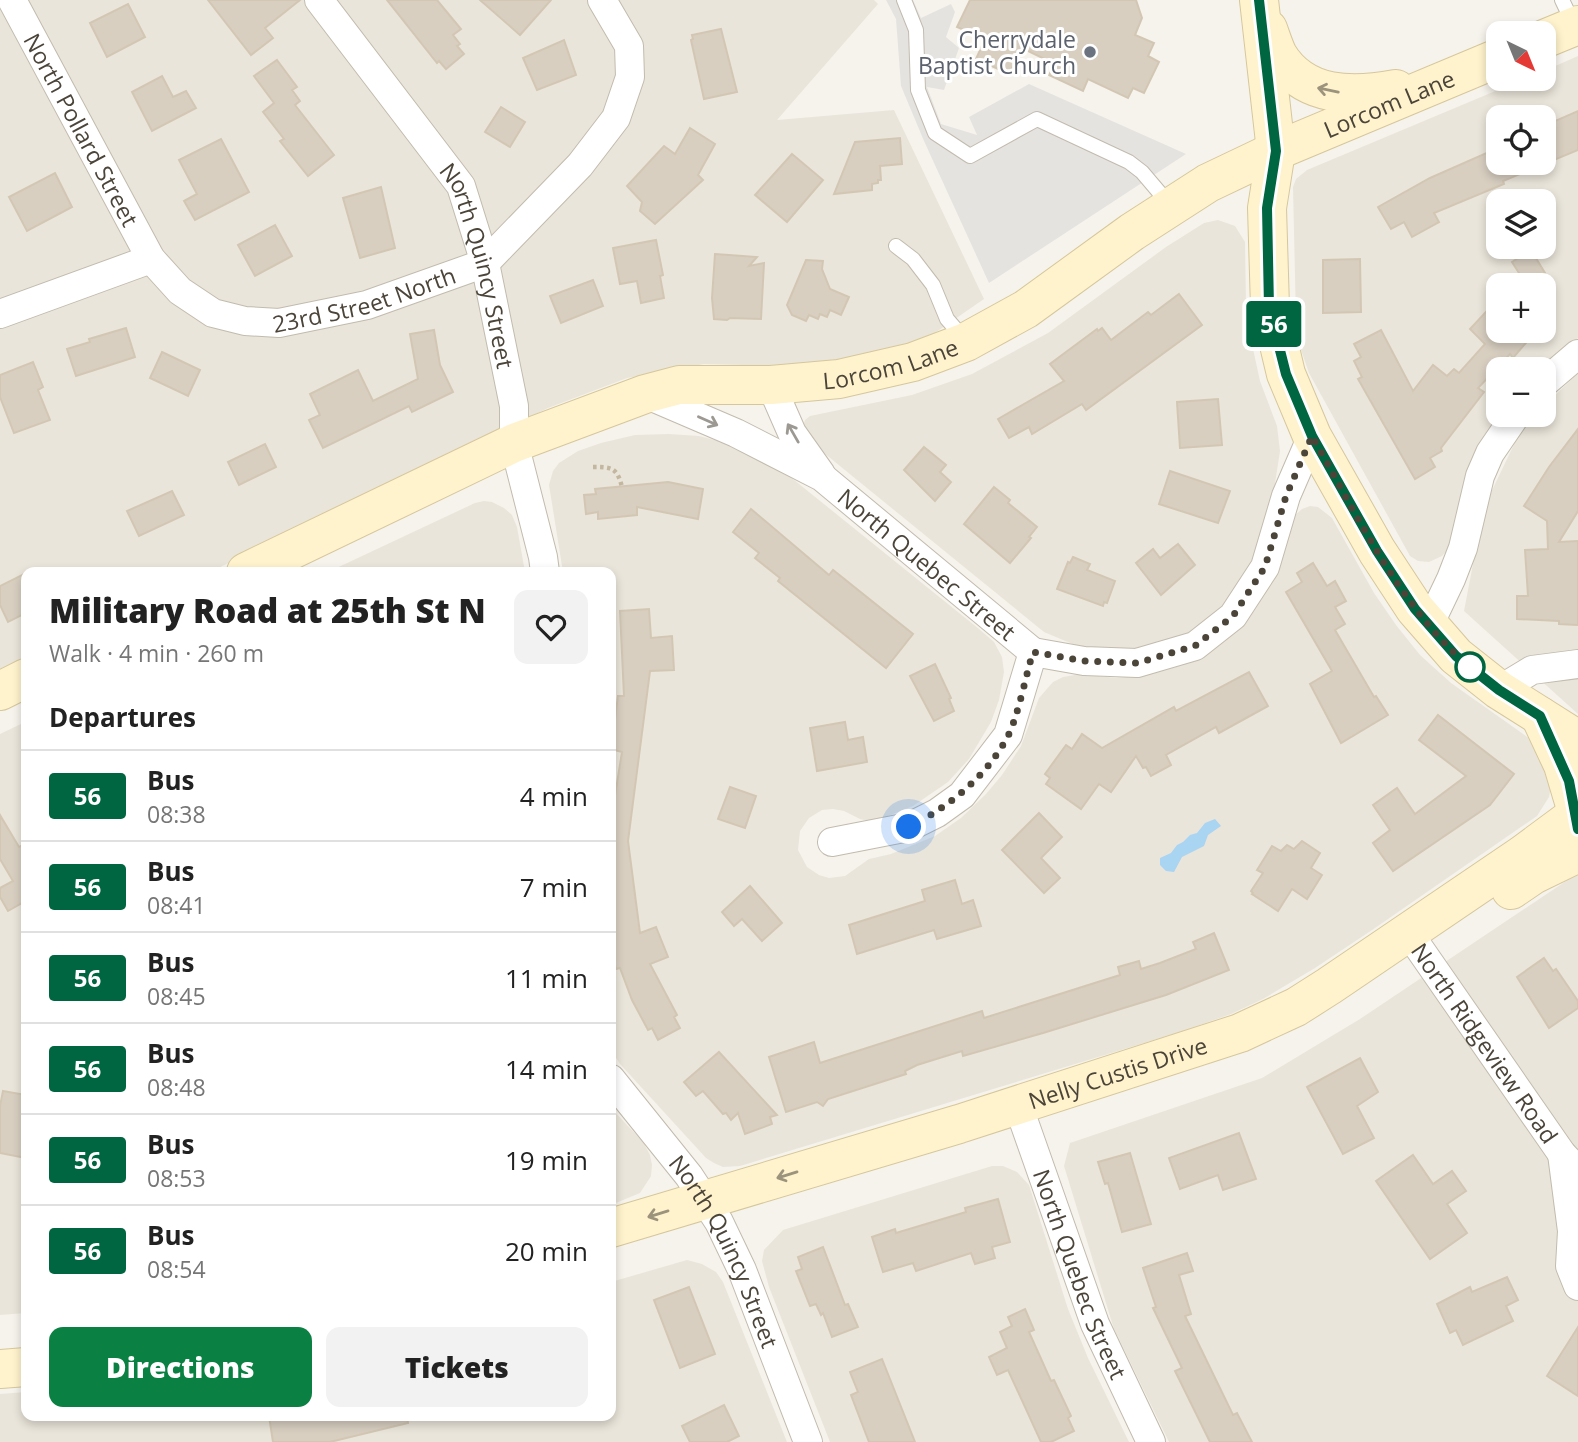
<!DOCTYPE html>
<meta charset="utf-8">
<style>
:root{--surface:#fff;--page:#f2f2f2;--text:#222;--muted:#767676;--line:#e0e0e0;--accent:#0b8043}
body{margin:0;font-family:"Open Sans",sans-serif;background:var(--page);color:var(--text);height:100vh;display:flex;flex-direction:column;font-size:26px;white-space:nowrap}
*{box-sizing:border-box;margin:0}
p{font-size:23px;color:var(--muted)}
.icon{flex:none;width:38px;height:38px;fill:none;stroke:currentColor;stroke-width:2;stroke-linecap:round;stroke-linejoin:round}
.map{position:relative;flex:1;overflow:hidden}
.panel{position:absolute;left:21px;top:567px;width:595px;height:854px;display:flex;flex-direction:column;background:var(--surface);border-radius:14px;box-shadow:0 4px 10px #0003}
.panel>*{flex:none}
.badge{padding:0 14px;border-radius:5px;font-size:24px;line-height:46px}
.needle{width:46px;rotate:137deg}
.controls{position:absolute;left:1486px;top:21px;display:grid;gap:14px}
.controls a{display:grid;place-items:center;width:70px;height:70px;border-radius:14px;background:var(--surface);box-shadow:0 4px 10px #0003;font-size:35px}
.you{position:absolute;width:35px;height:35px;margin:-18px;border:5px solid #fff;border-radius:50%;background:#1a73e8;box-shadow:0 0 0 10px #1a73e833}
.map>.badge{position:absolute;translate:-50% -50%;box-shadow:0 0 0 4px #fff}
h2{padding:0 28px;font-size:26px;line-height:63px}
.round{display:grid;place-items:center;flex:none;width:74px;height:74px;border-radius:14px;background:var(--page)}
.head{display:flex;align-items:center;justify-content:space-between;height:119px;padding:0 28px}
h1{font-size:33px;font-weight:800;line-height:52px}
.cta{display:flex;gap:14px;margin-top:auto;padding:14px 28px}
.cta a{flex:1;height:80px;border-radius:14px;background:var(--accent);color:#fff;font-size:28px;font-weight:800;line-height:80px;text-align:center}
.cta a+a{background:var(--page);color:var(--text)}
ul{padding:0;list-style:none}
li{display:flex;align-items:center;gap:21px;height:91px;padding:0 28px;border-top:2px solid var(--line)}
li div{flex:1}
li b{display:block;font-size:26px}
li em{font-style:normal}
li .badge{min-width:77px;font-weight:700;text-align:center}
.map>svg:first-child{display:block}
</style>
<div class="map">
<svg width="1578" height="1442" viewBox="0 0 1578 1442">
<rect width="100%" height="100%" fill="#f6f3ec"/>
<g fill="#eae5da" fill-rule="evenodd">
<path d="M0,0H874L878,4L777,120L894,110L984,299L923,341L863,356L781,366L704,364L627,378L548,408L210,572H26V662L0,674Z"/>
<path d="M1578,56V338L1550,359L1540,369H1498V415H1501L1478,448L1462,489L1451,546L1442,556L1429,562L1418,561L1410,556L1309,373L1299,344L1296,320L1293,187L1296,179L1307,170L1524,79H1544V71ZM1498,117H1544V163H1498ZM1498,201H1544V247H1498ZM1498,285H1544V331H1498Z"/>
<path d="M1218,220L1235,226L1245,242L1246,304L1250,335L1260,381L1277,426L1280,451L1271,509L1265,533L1242,582L1217,612L1184,636L1148,649L1096,650L1075,645L1044,632L808,440L803,426L805,420L810,416L912,395L972,374L1048,333L1166,247L1204,223Z"/>
<path d="M1578,373V714L1464,611L1484,507L1520,432L1536,415H1544V406Z"/>
<path d="M669,434L699,436L723,442L773,463L979,629L994,642L1002,657L1004,672L999,700L991,722L969,759L948,782L913,806L878,820L869,821L860,819L844,811L833,809L822,810L809,818L800,831L798,850L807,867L819,875L829,878L845,876L869,859L891,854L935,836L961,818L986,794L1002,775L1021,746L1039,698L1053,682L1063,677L1080,674L1116,678L1152,674L1183,665L1200,657L1240,626L1254,611L1271,583L1294,516L1302,509L1310,506L1318,507L1332,518L1374,593L1396,625L1420,655L1451,683L1533,741L1551,786L1549,797L1537,816L1375,928L1315,968L1263,999L1231,1014L1177,1033L740,1166L723,1167L714,1163L706,1158L620,1064L611,1050V572H563L549,485L553,471L559,463L578,451L601,443L635,435Z"/>
<path d="M484,501L492,502L504,508L512,515L517,527L525,572H328L475,503Z"/>
<path d="M23,723L26,728V1313L0,1315V734Z"/>
<path d="M1578,873V1442H1169L1114,1329L1064,1166L1070,1143L1262,1078L1360,1019Z"/>
<path d="M611,1108L643,1142L650,1155L652,1165L651,1176L640,1193L611,1205Z"/>
<path d="M992,1166H1003L1017,1172L1029,1185L1068,1309L1088,1358L1129,1442H830L769,1287L762,1261L764,1250L783,1230Z"/>
<path d="M687,1260L702,1264L716,1272L723,1282L787,1442H0V1394L26,1392V1416H611V1282Z"/>
</g>
<path fill="#e5e3e0" d="M886,0H913L921,18L951,4L955,12L946,37L959,48L944,90L927,87L941,124L977,135L969,117L1029,84L1186,154L989,283L924,141L901,86L896,19Z"/>
<path fill="#a9d4f2" d="M1215,819L1221,826L1208,835L1204,846L1182,857L1174,872L1166,871L1160,865V858L1171,853L1177,845L1183,842L1190,835L1197,833L1205,823Z"/>
<g fill="#d8cfc1" stroke="#d3c7b4" stroke-width="2">
<path d="M208,0H300L265,28L273,38L251,55Z"/>
<path d="M387,0H437L461,29L453,35L460,44L457,46L464,54L446,69L439,61L437,63Z"/>
<path d="M480,0H551L520,35Z"/>
<path d="M970,0H1136L1142,18L1135,35L1154,43L1148,56L1159,62L1144,93L1133,88L1128,98L1088,79L1083,91L1049,75L1055,64L1022,48L1009,74L976,59L985,39L957,27Z"/>
<path d="M128,4L145,37L107,57L90,23Z"/>
<path d="M721,29L737,92L704,99L691,40L693,39L692,35Z"/>
<path d="M564,40L576,75L537,90L523,58Z"/>
<path d="M277,60L297,87L292,90L300,101L295,105L334,155L308,176L280,141L284,139L263,112L274,103L254,76Z"/>
<path d="M162,76L173,97L186,91L196,108L152,131L132,92Z"/>
<path d="M501,107L525,122L510,147L485,132Z"/>
<path d="M1578,111V150L1503,181L1504,184L1434,213L1439,222L1412,237L1404,222L1391,229L1378,207L1430,178L1491,151L1495,163H1544V126Z"/>
<path d="M690,128L715,144L698,175L703,180L655,224L640,211L642,202L627,186L664,146L675,154Z"/>
<path d="M900,138L902,164L880,166L881,180H878V183L872,184V190L834,194L855,142Z"/>
<path d="M221,139L249,192L195,220L184,201L197,194L179,160Z"/>
<path d="M792,154L823,180L787,222L755,195Z"/>
<path d="M55,173L72,207L27,231L9,197Z"/>
<path d="M381,187L395,248L360,258L343,198Z"/>
<path d="M275,225L292,256L255,276L238,245Z"/>
<path d="M656,240L663,275L660,276L664,298L641,303L637,281L620,284L613,248Z"/>
<path d="M1531,250L1545,273L1526,284L1512,262Z"/>
<path d="M715,254L757,257L749,266L764,263L761,319L730,318L727,320L714,319L712,298Z"/>
<path d="M1360,259L1361,312L1323,313V260Z"/>
<path d="M806,260L823,261L822,269L830,289L849,297L841,315L830,310L827,317L820,314L818,319L809,315L806,321L792,315L787,305Z"/>
<path d="M593,280L603,306L561,323L550,296Z"/>
<path d="M1179,294L1202,325L1086,410L1082,404L1032,434L1029,427L1009,438L998,419L1064,381L1050,364L1097,329L1098,331L1102,328L1111,340L1148,312L1151,315Z"/>
<path d="M1498,299V331H1536L1513,358L1510,354L1478,388L1484,392L1441,448L1442,451L1430,458L1435,467L1415,479L1358,379L1362,377L1354,361L1361,357L1354,344L1381,330L1413,391L1433,365L1447,376L1454,369L1459,373L1485,344L1470,329Z"/>
<path d="M126,328L135,357L76,376L67,349L90,342L89,339Z"/>
<path d="M434,330L440,365L453,392L412,412L409,406L323,448L309,420L320,415L310,394L358,370L373,401L418,379L410,334Z"/>
<path d="M162,352L200,370L188,396L150,378Z"/>
<path d="M33,362L43,387L38,390L50,420L14,433L0,397V375Z"/>
<path d="M1218,399L1222,445L1180,448L1177,402Z"/>
<path d="M1578,429V511L1559,542L1578,541V625L1559,624V621L1517,619V596H1528L1525,550L1548,549L1547,521L1524,506L1549,467Z"/>
<path d="M265,444L276,467L239,485L228,462Z"/>
<path d="M924,447L946,465L940,472L951,482L935,501L904,470Z"/>
<path d="M1170,471L1230,491L1218,523L1159,504Z"/>
<path d="M668,482L703,489L698,519L637,507V515L598,519V512L586,514L584,495L596,494L595,489Z"/>
<path d="M994,487L1010,500L1008,503L1037,527L1029,537L1031,538L1010,563L964,524Z"/>
<path d="M172,491L184,515L139,536L127,511Z"/>
<path d="M751,509L829,575L833,570L913,634L886,668L778,581L780,578L755,558L759,553L733,532Z"/>
<path d="M1178,544L1195,565L1161,595L1136,563L1153,549L1160,558Z"/>
<path d="M1073,557L1090,564L1087,570L1115,581L1107,603L1104,602L1103,606L1057,589L1068,562L1070,563Z"/>
<path d="M1313,563L1327,586L1335,581L1346,601L1335,607L1345,624L1335,630L1374,697L1376,696L1388,715L1341,743L1310,684L1332,671L1286,592L1302,582L1297,573Z"/>
<path d="M26,573V613L8,622L0,605V586Z"/>
<path d="M649,609L651,638L672,636L674,670L650,671L628,841L640,933L656,927L668,957L650,964L677,1015L674,1017L680,1028L658,1040L652,1028L648,1030L632,1000L620,968L616,969L611,955V796H615L622,752L611,749L618,696H624L620,611Z"/>
<path d="M935,664L951,698L949,699L954,711L934,721L910,676Z"/>
<path d="M1249,672L1268,706L1219,733L1216,727L1166,755L1171,765L1151,776L1146,767L1143,768L1136,756L1111,792L1099,784L1081,809L1046,784L1050,778L1045,774L1066,745L1072,749L1082,734L1102,748L1174,707L1176,711Z"/>
<path d="M1438,715L1514,774L1490,805L1393,871L1373,843L1390,830L1373,805L1397,788L1415,814L1466,776L1419,740Z"/>
<path d="M845,722L848,740L863,737L867,762L817,771L810,728Z"/>
<path d="M730,787L756,796L745,828L718,819Z"/>
<path d="M1039,813L1062,837L1041,858L1060,878L1044,893L1002,850Z"/>
<path d="M0,815L19,847L26,843V906L24,902L8,911L0,897V888L13,881L0,859Z"/>
<path d="M1302,841L1320,853L1311,868L1322,875L1307,899L1292,889L1278,911L1252,894L1253,893L1251,891L1263,873L1257,870L1272,846L1281,851L1287,845L1294,849Z"/>
<path d="M955,880L962,904L973,900L981,926L937,939L934,930L857,954L849,925L925,901L922,890Z"/>
<path d="M750,886L782,923L762,941L742,919L734,926L722,912Z"/>
<path d="M1214,933L1229,970L1166,995L1043,1033L963,1056L962,1051L917,1065L905,1071L906,1074L828,1099L823,1106L817,1102L786,1112L769,1057L814,1042L820,1063L982,1011L984,1018L1120,975L1118,967L1139,961L1141,969L1160,963L1196,949L1193,942Z"/>
<path d="M1544,958L1553,971L1556,969L1578,1001V1008L1549,1028L1517,977Z"/>
<path d="M719,1052L777,1115L770,1117L772,1124L745,1134L738,1113L731,1120L726,1113L723,1114L703,1091L696,1096L684,1082Z"/>
<path d="M1360,1058L1378,1092L1357,1106L1374,1138L1343,1154L1307,1087Z"/>
<path d="M3,1091L26,1095V1158L0,1153V1106Z"/>
<path d="M1239,1133L1256,1179L1223,1190L1218,1175L1180,1189L1169,1158Z"/>
<path d="M1130,1153L1151,1224L1122,1232L1108,1183L1105,1184L1098,1162Z"/>
<path d="M1413,1155L1433,1184L1452,1171L1466,1191L1447,1204L1467,1233L1430,1259L1376,1181Z"/>
<path d="M998,1199L1010,1242L992,1247L995,1258L975,1264L971,1253L916,1271L913,1263L883,1272L872,1237L895,1229L896,1233L966,1212L965,1208Z"/>
<path d="M823,1247L845,1305L848,1304L858,1327L832,1337L823,1313L821,1315L816,1304L810,1306L796,1271L802,1269L798,1257Z"/>
<path d="M1187,1253L1193,1271L1179,1275L1191,1314L1185,1316L1233,1415L1237,1413L1252,1442H1210L1175,1371L1182,1368L1153,1308L1156,1307L1143,1268Z"/>
<path d="M1507,1277L1518,1300L1506,1306L1513,1321L1463,1345L1456,1330L1450,1333L1437,1304L1470,1287L1472,1292Z"/>
<path d="M689,1287L715,1354L680,1368L654,1300Z"/>
<path d="M1025,1309L1034,1330L1029,1332L1051,1381L1054,1380L1071,1416L1068,1418L1074,1431L1051,1442H1041L1008,1370L997,1375L989,1357L1007,1348L1000,1332L1012,1326L1008,1317Z"/>
<path d="M1578,1327V1396L1547,1376Z"/>
<path d="M882,1359L915,1442H869L851,1395L858,1392L850,1372Z"/>
<path d="M724,1405L739,1436L727,1442H690L682,1426Z"/>
<path d="M269,1416H407L408,1423L330,1442H273Z"/>
</g>
<g fill="none" stroke-linecap="round" stroke-linejoin="round">
<defs>
<g id="lane">
<path d="M904,0L916,30L918,90L935,133L970,156L1037,119L1129,162L1142,172L1170,205"/>
<path d="M1562,0L1574,25"/>
<path d="M896,246L913,259L933,285L947,319L966,341"/>
</g>
<g id="street">
<path id="s1" d="M12,0L151,259L180,291L213,313L245,321L279,323L367,305L485,263L580,165L616,118L630,77L629,46L602,0"/>
<path id="s2" d="M319,0L461,186L485,263L514,406V443L543,557L545,572"/>
<path d="M0,314L151,259"/>
<path d="M1544,383L1578,354"/>
<path d="M771,385L792,433L821,474"/>
<path id="s3" d="M645,394L736,433L822,477L1033,652"/>
<path d="M1429,625L1451,579L1463,548L1480,476L1490,453L1516,415"/>
<path d="M1033,652L1084,661L1137,663L1195,646L1233,616L1265,567L1286,496L1312,436"/>
<path d="M1499,690L1532,670L1578,664"/>
<path d="M832,842L909,827L937,813L962,795L1008,735L1033,652"/>
<path id="s4" d="M1408,932L1562,1154L1578,1171"/>
<path id="s5" d="M611,1079L689,1176L719,1222L742,1270L808,1442"/>
<path id="s6" d="M1018,1105L1095,1324L1151,1442"/>
<path d="M1562,1154L1572,1231L1570,1266L1578,1286"/>
</g>
<g id="secondary">
<path d="M1259,0L1276,151L1267,208L1270,307L1286,374L1312,436L1377,551L1415,609L1456,656L1499,690L1578,740"/>
<path d="M1268,29C1271,37 1274,47 1278,55C1304,98 1353,97 1396,89"/>
<path d="M1544,39L1578,25"/>
<path id="s7" d="M246,572L514,443L645,394L679,385H771L839,379L913,362L966,342L1026,309L1132,232L1208,183L1271,153L1498,58"/>
<path d="M0,691L26,678"/>
<path d="M1540,716L1563,765L1577,812"/>
<path d="M1511,890L1533,875L1578,853"/>
<path id="s8" d="M611,1228L959,1124L1240,1033L1296,1007L1329,986L1522,855L1576,815"/>
<path d="M0,1369L26,1367"/>
</g>
</defs>
<use href="#lane" stroke="#c2bbae" stroke-width="16"/>
<use href="#street" stroke="#c2bbae" stroke-width="30"/>
<use href="#secondary" stroke="#d6c79b" stroke-width="40"/>
<path stroke="#c4b79f" stroke-width="4.5" stroke-dasharray="3.5 3.5" stroke-linecap="butt" d="M593,467C611,467 617,467 622,487"/>
<use href="#lane" stroke="#fff" stroke-width="14"/>
<use href="#street" stroke="#fff" stroke-width="28"/>
<use href="#secondary" stroke="#fff3cd" stroke-width="38"/>
</g>
<defs><path id="oneway-shaft" d="M-6 0H5M1.5-3L5.5 0L1.5 3" fill="none" stroke-width="1.6" stroke-linecap="round" stroke-linejoin="round" transform="scale(1.75)"/></defs>
<g stroke="#9c937c">
<use href="#oneway-shaft" transform="translate(1328 90) rotate(-168)"/>
<use href="#oneway-shaft" transform="translate(787 1175) rotate(163)"/>
<use href="#oneway-shaft" transform="translate(658 1214) rotate(163)"/>
</g>
<g stroke="#9c9892">
<use href="#oneway-shaft" transform="translate(708 421) rotate(24)"/>
<use href="#oneway-shaft" transform="translate(793 433) rotate(-120)"/>
</g>
<g fill="none" stroke-linecap="round" stroke-linejoin="round">
<defs>
<path id="line" d="M1259,0L1276,151L1267,208L1269,307L1286,374L1312,436L1377,551L1415,609L1456,656L1499,690L1540,716L1569,781L1578,829"/>
</defs>
<use href="#line" stroke="#fff" stroke-width="16"/>
<use href="#line" stroke="#006641" stroke-width="10"/>
<path stroke="#4b4439" stroke-width="7" stroke-dasharray="0 12.6" d="M909,827C950,806 986,777 1008,736C1018,716 1026,675 1033,652L1084,661L1137,663L1195,646L1233,616L1265,567L1286,496L1312,436C1359,518 1402,613 1477,673L1470,667"/>
</g>
<circle fill="#6b7280" stroke="#fff" stroke-width="2.5" cx="1090" cy="52" r="7"/>
<circle fill="#fff" stroke="#006641" stroke-width="3.5" cx="1470" cy="667" r="14"/>
<g text-anchor="middle" dominant-baseline="central" stroke-width="6" stroke-linejoin="round" paint-order="stroke">
<g font-size="23" fill="#5b616d" stroke="#fff" text-anchor="end">
<text x="1076" y="39">Cherrydale<tspan x="1076" dy="26">Baptist Church</tspan></text>
</g>
<g font-size="23" fill="#4b4439" stroke="#fff">
<text stroke="none"><textPath href="#s7" startOffset="1253">Lorcom Lane</textPath></text>
<text stroke="none"><textPath href="#s1" startOffset="147">North Pollard Street</textPath></text>
<text stroke="none"><textPath href="#s2" startOffset="315">North Quincy Street</textPath></text>
<text stroke="none"><textPath href="#s1" startOffset="532">23rd Street North</textPath></text>
<text stroke="none"><textPath href="#s7" startOffset="686">Lorcom Lane</textPath></text>
<text stroke="none"><textPath href="#s3" startOffset="332">North Quebec Street</textPath></text>
<text stroke="none"><textPath href="#s4" startOffset="135">North Ridgeview Road</textPath></text>
<text stroke="none"><textPath href="#s8" startOffset="530">Nelly Custis Drive</textPath></text>
<text stroke="none"><textPath href="#s5" startOffset="208">North Quincy Street</textPath></text>
<text stroke="none"><textPath href="#s6" startOffset="180">North Quebec Street</textPath></text>
</g>
</g>
</svg>
<div class="controls">
<a><svg class="needle" viewBox="-14 -14 28 28"><path d="M0-13l5 13h-10z" fill="#e53935"/><path d="M0 13l5-13h-10z" fill="#767676"/></svg></a>
<a><svg class="icon" aria-label="locate" viewBox="0 0 24 24"><circle cx="12" cy="12" r="6"/><path d="M12 2v4M12 18v4M2 12h4M18 12h4"/></svg></a>
<a><svg class="icon" aria-label="layers" viewBox="0 0 24 24"><path d="M12 4l9 5-9 5-9-5zM3 14l9 5 9-5"/></svg></a>
<a>+</a>
<a>−</a>
</div>
<div class="you" style="left:909px;top:827px"></div>
<b class="badge" style="left:1274px;top:324px;background:#006641;color:#fff">56</b>
<section class="panel">
<div class="head"><div><h1>Military Road at 25th St N</h1><p>Walk · 4 min · 260 m</p></div><a class="round"><svg class="icon" aria-label="heart" viewBox="0 0 24 24"><path d="M12 20l-8-8c-3-5 5-10 8-4 3-6 11-1 8 4z"/></svg></a></div>
<h2>Departures</h2>
<ul>
<li><span class="badge" style="background:#006641;color:#fff">56</span><div><b>Bus</b><p>08:38</p></div><em>4 min</em></li>
<li><span class="badge" style="background:#006641;color:#fff">56</span><div><b>Bus</b><p>08:41</p></div><em>7 min</em></li>
<li><span class="badge" style="background:#006641;color:#fff">56</span><div><b>Bus</b><p>08:45</p></div><em>11 min</em></li>
<li><span class="badge" style="background:#006641;color:#fff">56</span><div><b>Bus</b><p>08:48</p></div><em>14 min</em></li>
<li><span class="badge" style="background:#006641;color:#fff">56</span><div><b>Bus</b><p>08:53</p></div><em>19 min</em></li>
<li><span class="badge" style="background:#006641;color:#fff">56</span><div><b>Bus</b><p>08:54</p></div><em>20 min</em></li>
</ul>
<div class="cta"><a>Directions</a><a>Tickets</a></div>
</section>
</div>
